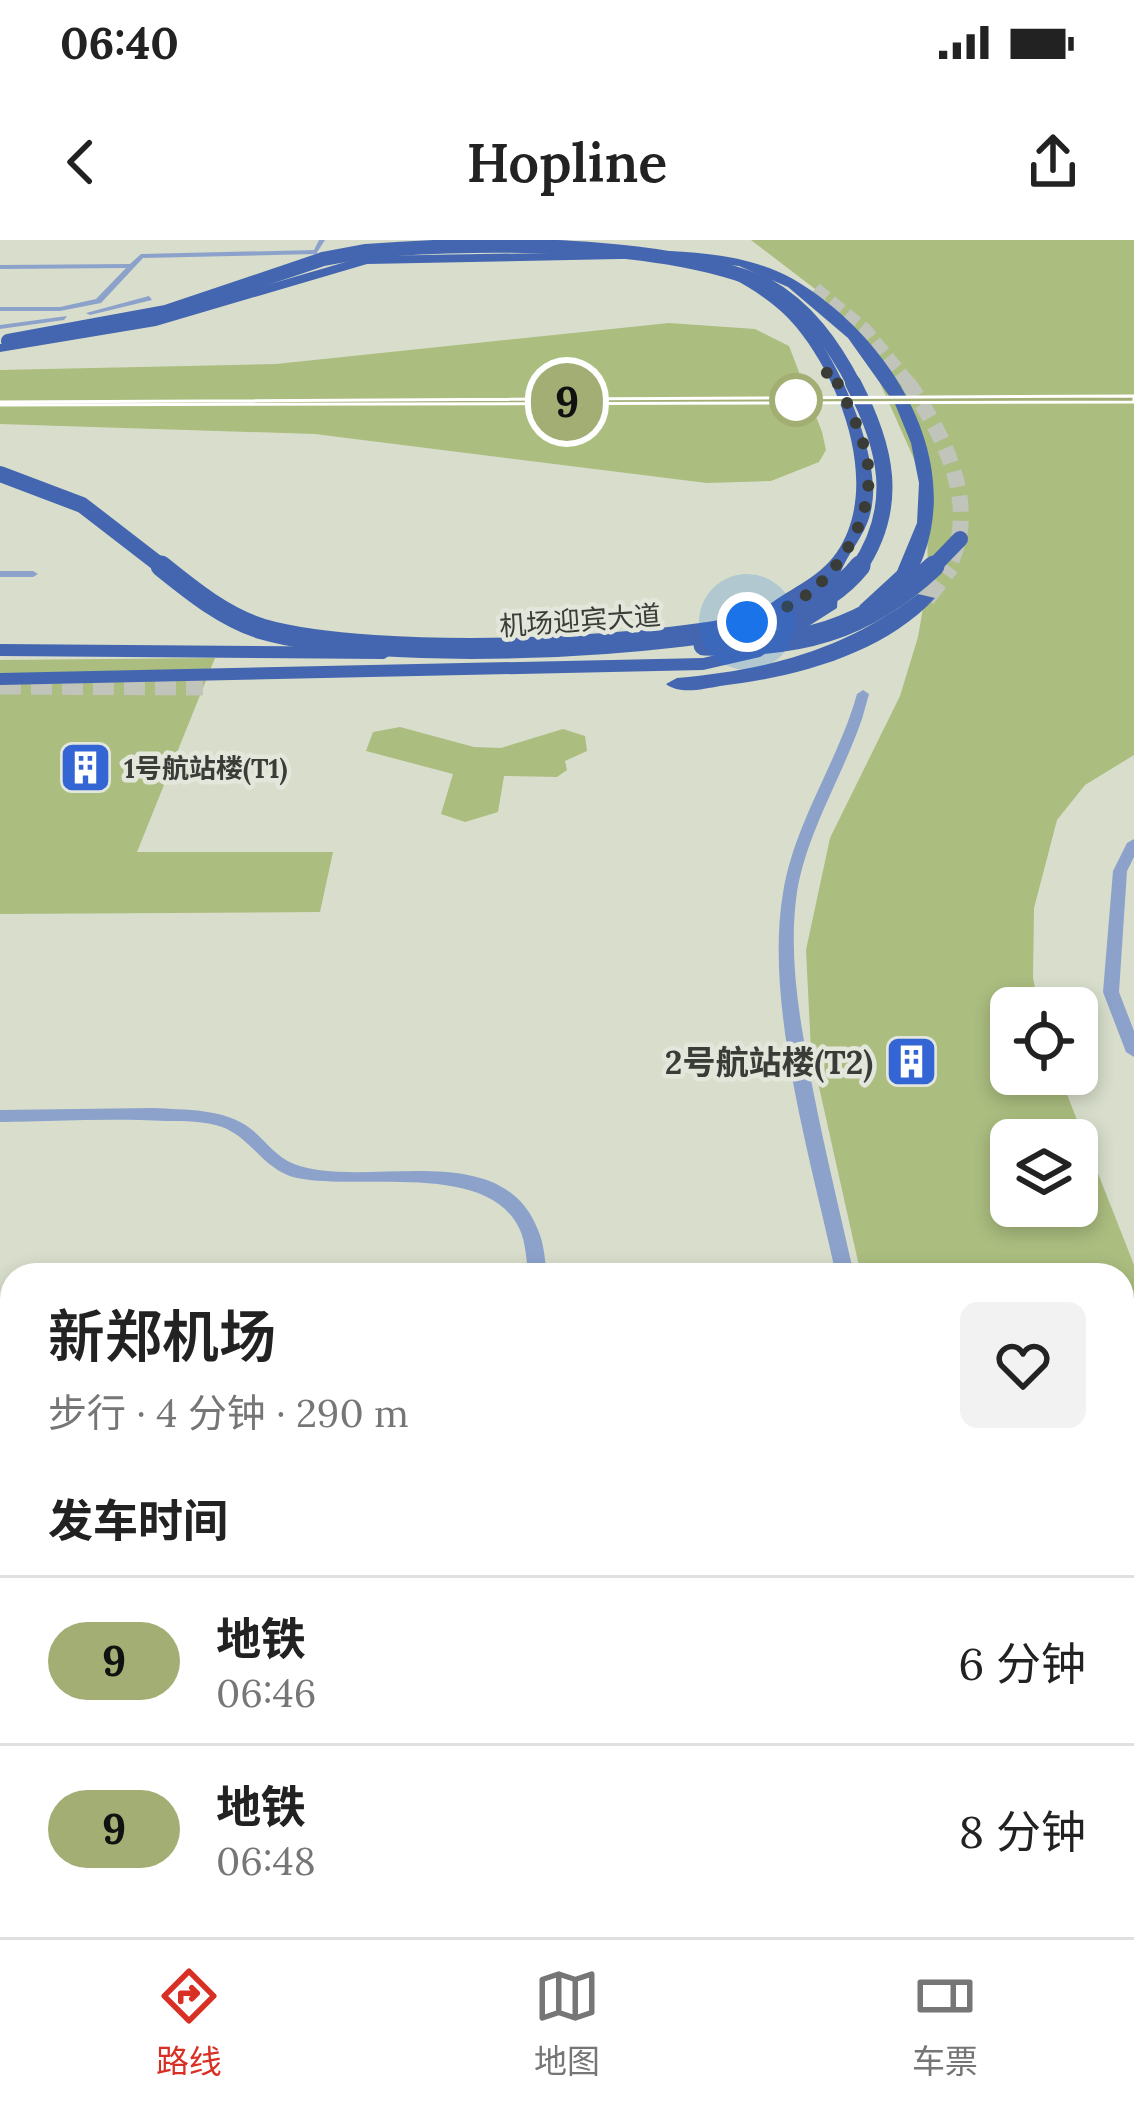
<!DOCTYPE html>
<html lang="zh">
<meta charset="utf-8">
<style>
:root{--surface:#fff;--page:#f2f2f2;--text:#222;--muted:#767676;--line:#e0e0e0;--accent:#d93025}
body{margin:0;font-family:Lora,"Noto Sans SC",serif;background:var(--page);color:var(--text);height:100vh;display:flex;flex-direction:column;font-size:45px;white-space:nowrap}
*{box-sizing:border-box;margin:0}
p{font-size:39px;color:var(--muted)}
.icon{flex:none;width:66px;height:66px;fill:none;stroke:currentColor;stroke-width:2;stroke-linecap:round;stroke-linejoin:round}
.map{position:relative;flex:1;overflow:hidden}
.drawer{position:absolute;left:0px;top:1023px;width:1134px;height:675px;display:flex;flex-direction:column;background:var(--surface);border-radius:36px 36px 0 0;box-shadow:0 6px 18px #0003}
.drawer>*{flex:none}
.badge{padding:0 24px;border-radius:39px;font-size:42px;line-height:78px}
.buttons{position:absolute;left:990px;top:747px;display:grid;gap:24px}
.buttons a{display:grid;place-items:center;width:108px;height:108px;border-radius:18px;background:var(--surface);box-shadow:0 6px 18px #0003;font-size:60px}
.you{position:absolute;width:60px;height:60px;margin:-30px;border:9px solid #fff;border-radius:50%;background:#1a73e8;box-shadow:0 0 0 18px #1a73e833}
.map>.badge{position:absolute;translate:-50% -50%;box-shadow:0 0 0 6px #fff}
h2{padding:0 48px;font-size:45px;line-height:108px}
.round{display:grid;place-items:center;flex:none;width:126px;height:126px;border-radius:18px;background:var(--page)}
.head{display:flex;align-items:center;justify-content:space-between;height:204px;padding:0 48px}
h1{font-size:57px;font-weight:600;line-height:90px}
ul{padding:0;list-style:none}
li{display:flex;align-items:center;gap:36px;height:168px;padding:0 48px;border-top:3px solid var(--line)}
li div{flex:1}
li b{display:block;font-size:45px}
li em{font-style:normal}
li .badge{min-width:132px;font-weight:700;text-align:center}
.status{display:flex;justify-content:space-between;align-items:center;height:84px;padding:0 60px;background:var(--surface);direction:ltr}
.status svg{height:33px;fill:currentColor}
header{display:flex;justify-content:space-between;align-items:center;height:156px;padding:0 48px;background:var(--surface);font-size:54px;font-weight:600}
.tab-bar{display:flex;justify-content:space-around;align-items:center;height:168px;border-top:3px solid var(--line);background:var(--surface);font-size:33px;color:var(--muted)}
.tab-bar a{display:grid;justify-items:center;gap:6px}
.tab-bar .selected{color:var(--accent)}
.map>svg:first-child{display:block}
</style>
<div class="status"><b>06:40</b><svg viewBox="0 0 49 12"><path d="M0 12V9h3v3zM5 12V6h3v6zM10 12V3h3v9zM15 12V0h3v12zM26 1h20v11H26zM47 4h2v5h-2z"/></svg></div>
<header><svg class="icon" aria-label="back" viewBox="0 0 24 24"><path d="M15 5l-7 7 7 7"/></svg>Hopline<svg class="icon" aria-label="share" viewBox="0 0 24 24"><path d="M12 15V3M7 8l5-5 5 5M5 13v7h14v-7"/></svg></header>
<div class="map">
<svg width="1134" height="1697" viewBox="0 0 1134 1697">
<rect width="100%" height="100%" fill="#e3e6db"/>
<path fill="#d8decb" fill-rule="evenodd" d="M0,0H1134V1697H0ZM1011,768H1077V834H1011ZM1011,900H1077V966H1011ZM12,1035H1122V1686H12Z"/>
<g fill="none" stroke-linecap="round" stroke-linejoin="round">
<g fill="#b1b4aa" fill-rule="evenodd">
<path d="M0,1084L12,1088V1178L0,1174Z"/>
<path d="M12,1494V1673L0,1678V1499Z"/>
</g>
</g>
<g fill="#abbd7f" fill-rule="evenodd">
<path d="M751,0H1134V515L1085,545L1057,580L1034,668L1033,738L1039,768H1011V834H1059L1134,1025V1666H1122V1035H861L811,811L806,710L830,598L900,456L918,397L928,339L927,278L919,230L867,114L819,52ZM1011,900H1077V966H1011Z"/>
<path d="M669,83L755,89L789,106L822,192L826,210L819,222L771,241L707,243L315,194L0,184V130L276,124Z"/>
<path d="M215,418L137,612H333L320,672L0,674V420Z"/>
<path d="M400,487L474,507L501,508L563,489L585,496L587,511L565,521L567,530L557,537L504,536L498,572L465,582L441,574L453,534L366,511L373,492Z"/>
</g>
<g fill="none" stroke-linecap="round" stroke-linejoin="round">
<path stroke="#c1c4ba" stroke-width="14" stroke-dasharray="14 6" stroke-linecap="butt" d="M815,49L865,90L911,146"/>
<path stroke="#c1c4ba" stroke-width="16" stroke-dasharray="16 9" stroke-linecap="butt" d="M908,143C944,195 982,268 947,329"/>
<g stroke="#c1c4ba" stroke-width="21" stroke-dasharray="21 10" stroke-linecap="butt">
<path d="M925,358L949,326"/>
<path d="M0,444L203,445"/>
</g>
<g fill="#8ca2cb" fill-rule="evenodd">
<path d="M319,0H325L316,14L143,18L101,63L60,71H0V67H60L96,59L126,28L0,29V25L130,24L141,14L314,10Z"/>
<path d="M149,56L152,60L90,75L86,73Z"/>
<path d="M67,76L64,80L0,89V85Z"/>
<path d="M0,331H33L38,334L33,337H0Z"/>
<path d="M863,450L869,454L862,479C842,537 807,592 797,652C789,707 797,764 807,818C820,891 838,963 854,1035H836C812,923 764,765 783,653C794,583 838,522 857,454Z"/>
<path d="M1134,599V617L1127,631L1119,752L1134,791V817L1126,812L1103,752L1113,631L1127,603Z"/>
<path d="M153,868C185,870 225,868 251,889C265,900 276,917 294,924C364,951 501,894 538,990C544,1003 545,1021 547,1035H529C526,1021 526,1003 520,990C489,920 361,951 297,938C264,931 252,898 222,887C205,881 184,881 167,881C111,878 55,881 0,882V870Z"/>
<rect x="0" y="1353" width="12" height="20"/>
<path d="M982,1686H1008L1012,1697H986Z"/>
</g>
<g fill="#4466b0" fill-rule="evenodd">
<path d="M669,11C712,13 755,18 793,39C884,92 962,209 924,315C915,340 895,364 869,372L859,366L897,331L917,283L919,243L911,203L895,164L848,98L788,47L739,26L669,18L367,24L156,86L0,112V104L154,78L366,16Z"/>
<path d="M732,32C806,34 877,191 873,255C871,291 854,302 841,331C837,341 838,357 837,368L760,417L703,430L0,445V433L703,418L746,408L817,365L819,352L776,377L759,373C784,350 817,341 837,312C881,247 842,143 797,88C779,66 756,51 732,38Z"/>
<path d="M918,354L935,358C882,415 795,437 720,446C703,449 680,455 666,444L677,438C768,430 844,410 918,354Z"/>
<path d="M0,404L384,407L394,413L384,419L0,416Z"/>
</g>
<path stroke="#4466b0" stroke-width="14" d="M8,101L166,72L323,19L366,11C483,2 660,0 765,44C807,67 834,105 855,146"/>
<g stroke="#4466b0" stroke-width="16">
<path d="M853,143C886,206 901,266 858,329"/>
<path d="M0,234L82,265L165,329"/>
<path d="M931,329L960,299"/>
</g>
<g stroke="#4466b0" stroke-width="21">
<path d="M161,326C192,351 224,377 262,389C372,421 675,411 784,376C814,366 840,351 860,326"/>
<path d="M704,405C797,408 865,391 934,326"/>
</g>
</g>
<path fill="#a2ae73" stroke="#fff" stroke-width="3" d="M1134,156V162L0,165V162Z"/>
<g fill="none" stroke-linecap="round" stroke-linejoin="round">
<path stroke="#3a3c37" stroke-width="12" stroke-dasharray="0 21.6" d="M747,382C763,375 784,370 799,360C841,333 874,275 868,225C863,191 845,160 831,129L796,160"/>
</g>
<defs>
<symbol id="building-square" viewBox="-11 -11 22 22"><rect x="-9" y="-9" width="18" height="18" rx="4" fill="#3465d4" stroke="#e3e6db"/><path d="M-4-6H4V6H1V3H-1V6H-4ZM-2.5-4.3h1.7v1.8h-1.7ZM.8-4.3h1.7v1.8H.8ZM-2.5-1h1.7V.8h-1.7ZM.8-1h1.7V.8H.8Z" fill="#fff"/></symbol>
</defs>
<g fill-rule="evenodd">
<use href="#building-square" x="56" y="498" width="59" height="59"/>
<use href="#building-square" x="882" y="792" width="59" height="59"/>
</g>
<circle fill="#fff" stroke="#a2ae73" stroke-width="6" cx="796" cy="160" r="24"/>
<g text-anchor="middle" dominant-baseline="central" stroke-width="9" stroke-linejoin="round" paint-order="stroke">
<g font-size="27" fill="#3a3c37" stroke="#e3e6db">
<text transform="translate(580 380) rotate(-4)">机场迎宾大道</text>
</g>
<g font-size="27" font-weight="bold" fill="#3a3c37" stroke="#e3e6db" text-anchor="start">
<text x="124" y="528">1号航站楼(T1)</text>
</g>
<g font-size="33" font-weight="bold" fill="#3a3c37" stroke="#e3e6db" text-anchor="end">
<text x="873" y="822">2号航站楼(T2)</text>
</g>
</g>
</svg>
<div class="buttons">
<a><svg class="icon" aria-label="locate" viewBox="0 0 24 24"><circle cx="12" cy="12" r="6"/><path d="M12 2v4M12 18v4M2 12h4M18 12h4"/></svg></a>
<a><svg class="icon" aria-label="layers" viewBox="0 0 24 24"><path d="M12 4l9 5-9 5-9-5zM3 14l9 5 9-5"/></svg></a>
</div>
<div class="you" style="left:747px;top:382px"></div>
<b class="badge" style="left:567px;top:162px;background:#a2ae73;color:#111">9</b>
<section class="drawer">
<div class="head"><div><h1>新郑机场</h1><p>步行 · 4 分钟 · 290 m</p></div><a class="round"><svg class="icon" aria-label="heart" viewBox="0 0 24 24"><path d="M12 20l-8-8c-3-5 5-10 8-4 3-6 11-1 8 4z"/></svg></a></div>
<h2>发车时间</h2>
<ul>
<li><span class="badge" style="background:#a2ae73;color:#111">9</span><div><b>地铁</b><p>06:46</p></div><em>6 分钟</em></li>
<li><span class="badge" style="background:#a2ae73;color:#111">9</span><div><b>地铁</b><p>06:48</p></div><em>8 分钟</em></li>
</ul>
</section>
</div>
<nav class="tab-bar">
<a class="selected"><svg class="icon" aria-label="directions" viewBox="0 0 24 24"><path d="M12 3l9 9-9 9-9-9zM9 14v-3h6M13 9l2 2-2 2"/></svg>路线</a>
<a><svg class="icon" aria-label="map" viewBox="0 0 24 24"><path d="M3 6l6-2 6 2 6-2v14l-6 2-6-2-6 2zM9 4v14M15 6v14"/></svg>地图</a>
<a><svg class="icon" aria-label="tickets" viewBox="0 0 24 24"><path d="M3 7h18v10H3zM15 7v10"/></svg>车票</a>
</nav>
